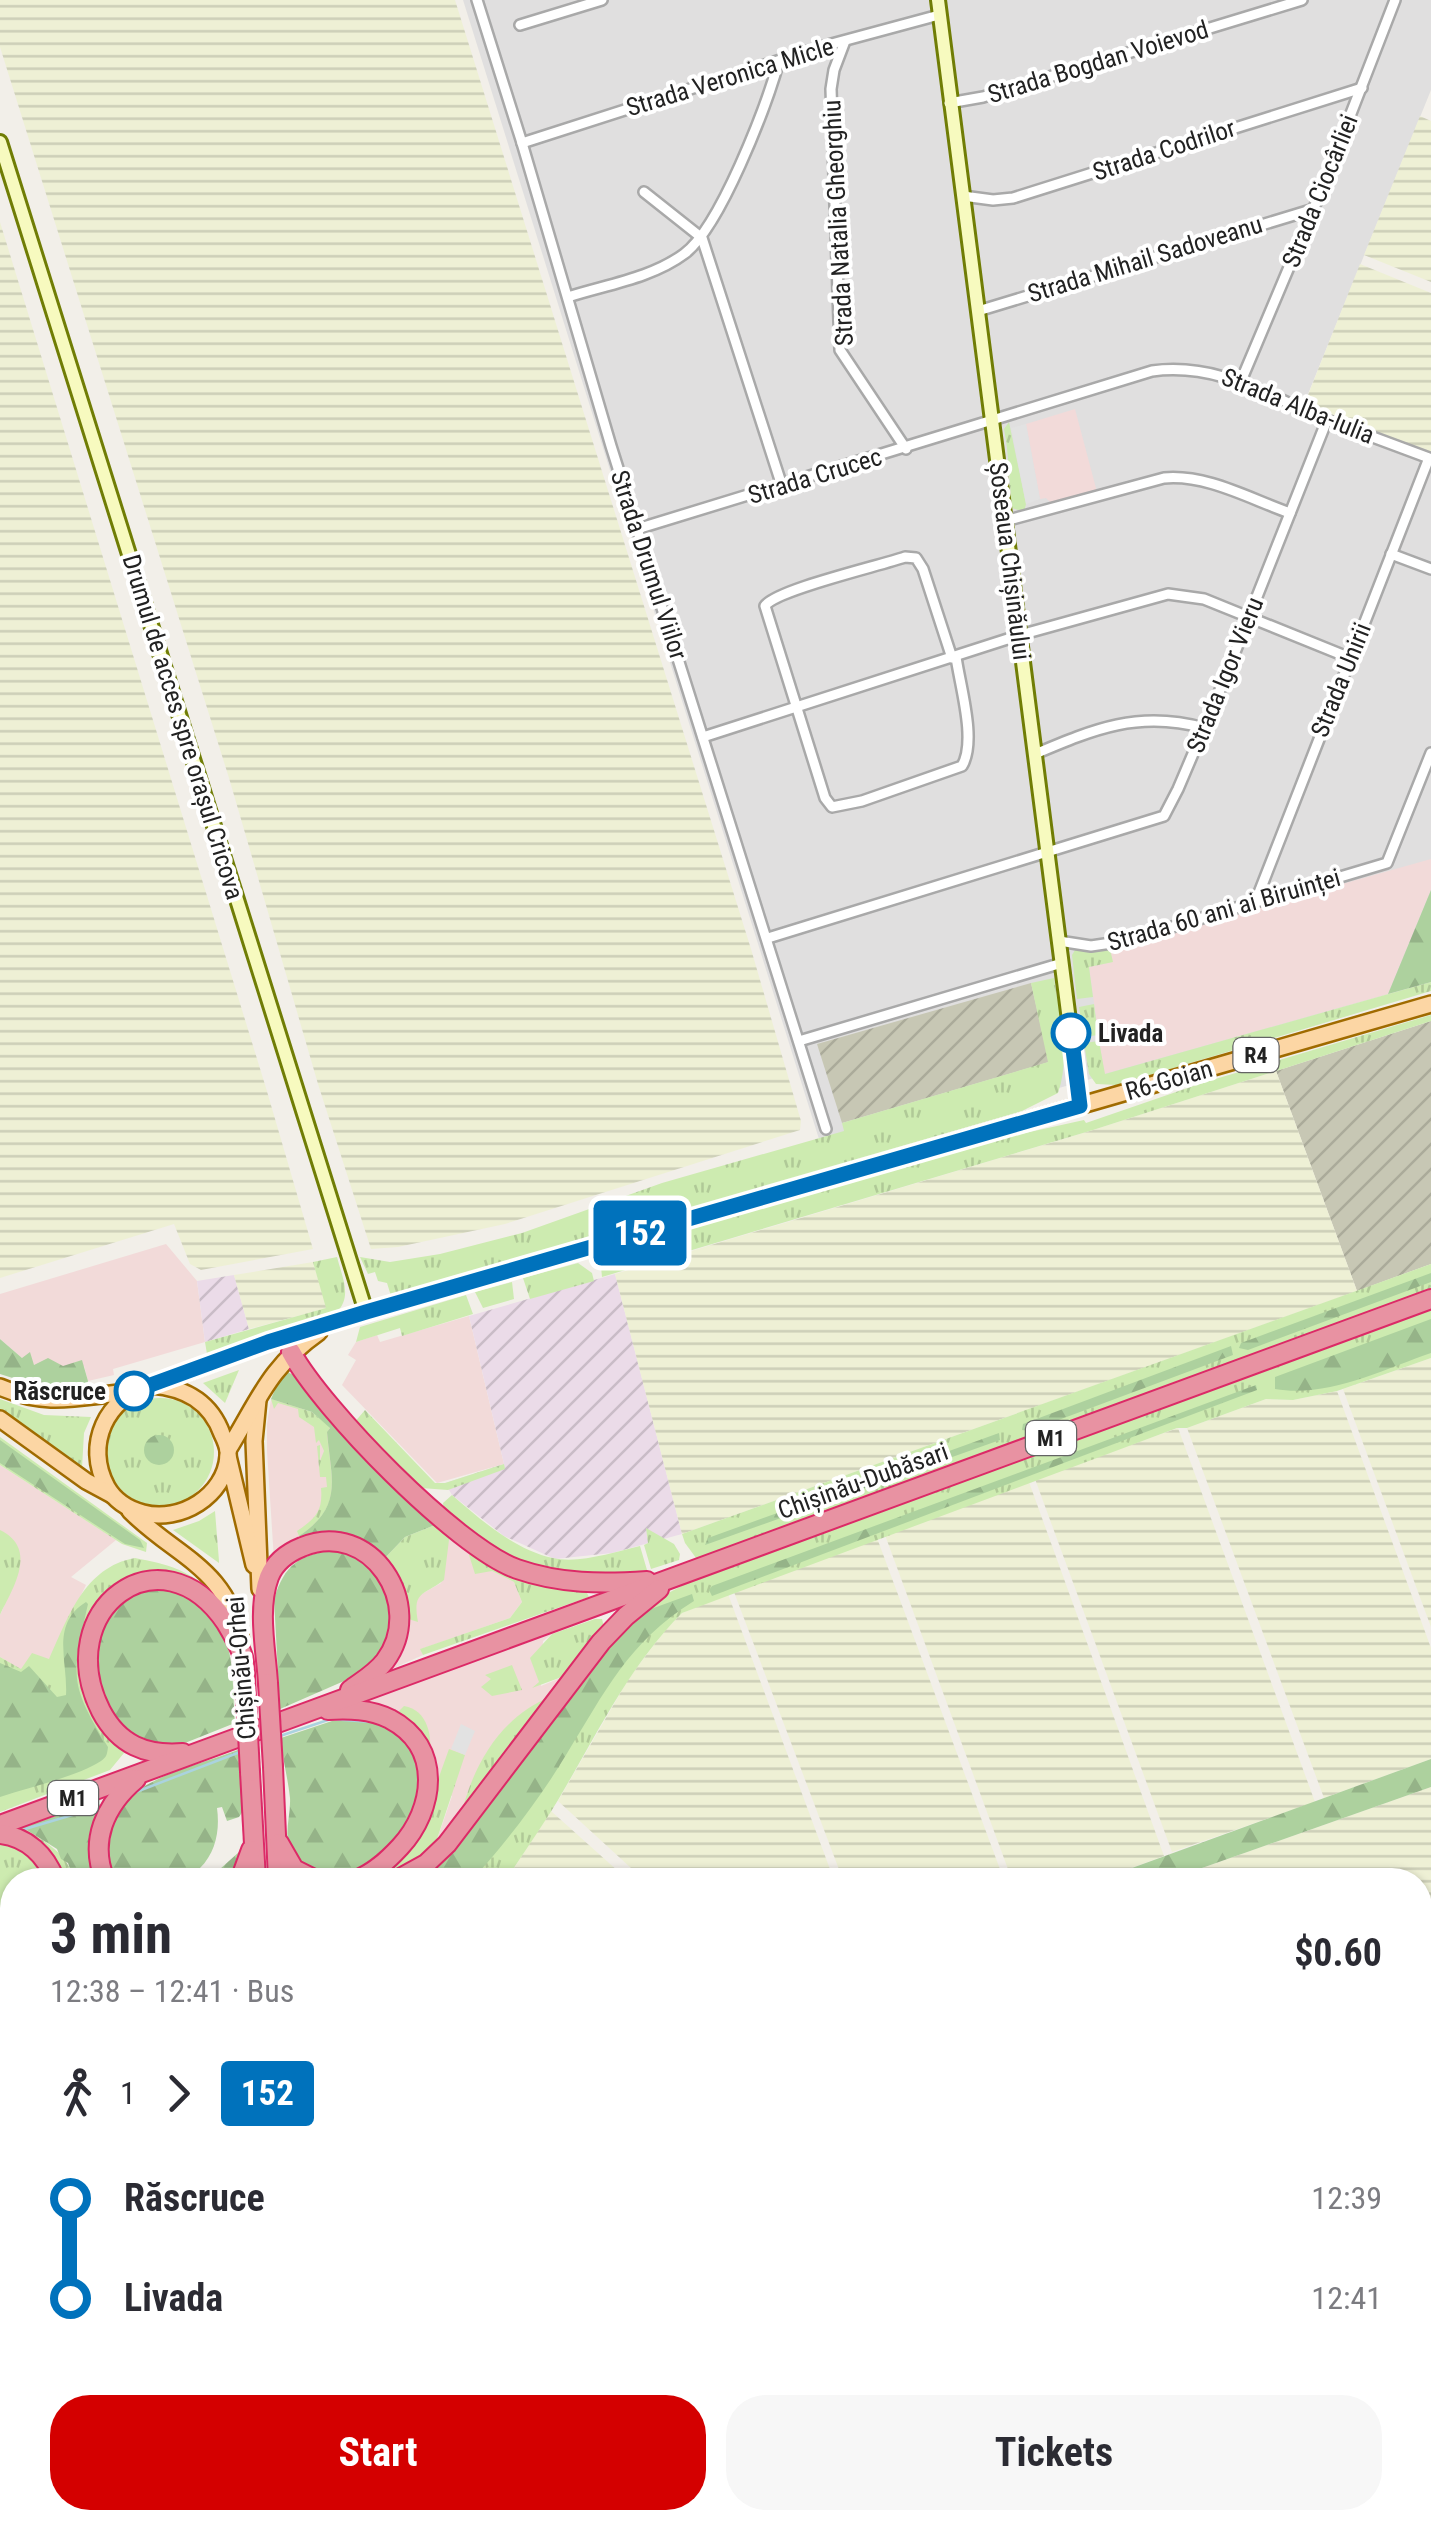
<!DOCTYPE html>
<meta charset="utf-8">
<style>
:root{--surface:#fff;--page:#f7f7f7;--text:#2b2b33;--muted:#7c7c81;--accent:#d40000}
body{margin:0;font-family:"Roboto Condensed",sans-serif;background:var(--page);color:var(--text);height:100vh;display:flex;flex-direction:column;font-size:38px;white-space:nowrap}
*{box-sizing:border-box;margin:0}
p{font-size:32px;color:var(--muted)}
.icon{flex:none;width:55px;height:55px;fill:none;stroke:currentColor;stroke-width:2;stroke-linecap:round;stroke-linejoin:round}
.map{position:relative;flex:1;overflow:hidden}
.sheet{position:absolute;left:0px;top:1868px;width:1432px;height:662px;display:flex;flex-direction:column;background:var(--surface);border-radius:40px 40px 0 0;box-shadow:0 2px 8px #0004}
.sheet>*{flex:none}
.badge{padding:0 20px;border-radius:8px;font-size:35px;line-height:65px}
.map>.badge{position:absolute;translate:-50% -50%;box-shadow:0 0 0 5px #fff}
.legs{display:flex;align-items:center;gap:15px;height:110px;padding:0 50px;font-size:32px}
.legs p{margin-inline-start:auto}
.head{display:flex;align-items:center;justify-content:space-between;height:170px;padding:0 50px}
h1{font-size:55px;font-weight:700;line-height:75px}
.button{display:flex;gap:20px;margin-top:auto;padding:20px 50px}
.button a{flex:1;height:115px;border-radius:40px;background:var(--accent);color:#fff;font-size:40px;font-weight:700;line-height:115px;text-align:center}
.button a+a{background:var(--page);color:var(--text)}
ul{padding:0 50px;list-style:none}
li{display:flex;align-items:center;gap:35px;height:100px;font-size:38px}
li i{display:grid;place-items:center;width:15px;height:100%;margin:0 12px;background:currentColor}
li i::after{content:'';width:25px;height:25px;margin:-12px;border:8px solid;border-radius:50%;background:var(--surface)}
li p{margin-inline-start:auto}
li:first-child i{background:linear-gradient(#0000 50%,currentColor 0)}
li:last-child i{background:linear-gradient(currentColor 50%,#0000 0)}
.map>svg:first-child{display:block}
</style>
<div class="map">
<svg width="1431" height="2529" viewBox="0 0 1431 2529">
<defs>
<pattern id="industrial-furrows" width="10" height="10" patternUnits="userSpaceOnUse" patternTransform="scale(2.5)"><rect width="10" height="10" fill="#ebdbe8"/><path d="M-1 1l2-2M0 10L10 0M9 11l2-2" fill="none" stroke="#c9bcc7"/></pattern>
<pattern id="construction-furrows" width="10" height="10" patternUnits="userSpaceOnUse" patternTransform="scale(2.5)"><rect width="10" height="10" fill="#c7c7b4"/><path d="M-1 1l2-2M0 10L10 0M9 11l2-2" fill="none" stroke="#abab9a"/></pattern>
<pattern id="farmland-rules" width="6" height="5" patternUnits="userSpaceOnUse" patternTransform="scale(2.5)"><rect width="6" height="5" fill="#eef0d5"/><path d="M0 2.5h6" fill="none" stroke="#ccceb7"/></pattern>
<pattern id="grass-tufts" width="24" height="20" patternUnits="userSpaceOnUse" patternTransform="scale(2.5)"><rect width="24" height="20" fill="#cdebb0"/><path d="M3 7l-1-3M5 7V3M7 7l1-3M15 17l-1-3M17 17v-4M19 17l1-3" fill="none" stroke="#b0c997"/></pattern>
<pattern id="forest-firs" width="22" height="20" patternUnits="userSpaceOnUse" patternTransform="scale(2.5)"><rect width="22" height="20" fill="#add19e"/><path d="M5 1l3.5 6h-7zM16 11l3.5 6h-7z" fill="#95b388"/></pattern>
</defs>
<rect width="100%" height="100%" fill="#f2efe9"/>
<g fill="#e0dfdf">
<path d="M463,0H1431V90L1304,404L1413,449L1431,453V982L824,1155Z"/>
<path d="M147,2518H840L856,2529H146Z"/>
</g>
<g fill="#f2dad9">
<path d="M1075,409L1097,492L1052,504L1046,498L1040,499L1026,424Z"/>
<path d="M1431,859V890L1388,994L1104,1074L1089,967L1112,962L1110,949Z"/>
<path d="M166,1244L197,1281L205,1342L113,1369L114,1375L88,1381L84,1366L45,1371L22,1358L0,1339V1294Z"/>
<path d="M469,1316L504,1464L437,1483L342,1385L356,1360L348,1355L356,1342L377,1335L380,1342Z"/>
<path d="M271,1399L298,1406L330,1427L332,1498L306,1540L274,1560L267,1451V1424Z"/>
<path d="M0,1465L116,1540L71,1577L86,1585L49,1660L21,1670L0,1657V1615L5,1604L0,1607Z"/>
<path d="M450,1532L492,1571L514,1582L522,1602L510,1618L421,1649L423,1655L385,1672L405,1618L417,1621L415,1603L418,1596L441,1583Z"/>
<path d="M552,1634L543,1641L541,1686L567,1675L434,1848L452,1796L435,1788L394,1716L354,1704Z"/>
<path d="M646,2518H736L753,2529H663Z"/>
</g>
<g fill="url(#industrial-furrows)">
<path d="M615,1274L682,1534L612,1553L555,1559L504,1536L452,1495L445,1483L504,1464L469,1316Z"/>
<path d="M234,1275L249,1329L205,1342L197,1281Z"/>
<path d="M351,2518H473L464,2529H349Z"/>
</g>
<g fill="url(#construction-furrows)">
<path d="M1031,983L1049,1062L842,1123L817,1044Z"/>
<path d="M1431,1021V1264L1357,1291L1276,1071Z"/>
<path d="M494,2518H538L556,2529H487Z"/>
</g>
<g fill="url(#farmland-rules)">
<path d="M0,0H455L751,949L801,1121L800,1130L505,1224L398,1247L371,1249L318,1084L229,778L0,47Z"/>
<path d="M1420,116L1431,121V282L1364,255Z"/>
<path d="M0,222L266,1088L313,1249L201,1270L190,1264L174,1224L0,1278Z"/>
<path d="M1360,264L1431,293V453L1413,449L1304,405Z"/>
<path d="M1276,1071L1357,1291L682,1534L615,1274L1093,1130Z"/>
<path d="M313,1262L327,1308L249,1329L234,1275Z"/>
<path d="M1431,1358V1627L1343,1389Z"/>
<path d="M1337,1391L1431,1648V1759L1324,1798L1187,1428L1266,1399L1293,1400Z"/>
<path d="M1178,1428L1315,1802L1172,1852L1035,1479Z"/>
<path d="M1029,1482L1164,1856L1099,1880H1012L885,1535Z"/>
<path d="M877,1538L1004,1880H843L734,1592Z"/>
<path d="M728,1594L834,1880H644L558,1801L629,1678L666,1629L682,1613Z"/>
<path d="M1431,1787V2037L1420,2039V1880H1168Z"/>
<path d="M551,1811L628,1880H506Z"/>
<path d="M852,2518H974L962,2529H868Z"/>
<path d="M987,2518H1191L1179,2529H975Z"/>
</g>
<g fill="url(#grass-tufts)">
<path d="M1009,422L1026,504L1024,512L1012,508C1009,482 1009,453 1004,429Z"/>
<path d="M1110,949L1113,962L1089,967L1093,997L1077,999L1072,955L1075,950Z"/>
<path d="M1054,978C1059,1015 1071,1056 1058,1093L1022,1111L391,1296L387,1283L378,1281L375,1272L368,1274L360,1257L390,1262L440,1254L522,1233L662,1183L844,1131L842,1123L1048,1062L1031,983Z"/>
<path d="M1431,982V991L1117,1085L1096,1084L1089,1074L1084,1043L1099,1041L1105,1074Z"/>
<path d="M1094,1004L1098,1035L1084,1037L1079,1007Z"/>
<path d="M1431,1015V1021L1093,1130L602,1277L600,1256L643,1242L984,1142L1084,1120L1086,1123L1205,1082Z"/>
<path d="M337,1257C342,1277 353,1297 336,1313L207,1354L205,1342L326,1308L313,1262Z"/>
<path d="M578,1263L592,1273L594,1281L530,1299L523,1278Z"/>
<path d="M1431,1264V1294L699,1562L685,1543L682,1534Z"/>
<path d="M512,1282L514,1299L483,1308L475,1292Z"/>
<path d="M466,1295L473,1314L402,1336L400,1328L356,1342L360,1327Z"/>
<path d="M1431,1304V1358L1337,1391L1293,1400L1266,1399L1187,1428H1177L682,1613C632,1663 600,1728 565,1788C547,1820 526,1849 506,1880H406L587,1667L646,1605L715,1568Z"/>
<path d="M239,1370L225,1403L203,1383Z"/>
<circle cx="160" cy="1452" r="54"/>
<path d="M0,1399L44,1415L91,1417L84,1433L82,1468L0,1410Z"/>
<path d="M271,1399L312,1412L330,1427L327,1433C331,1481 344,1506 299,1536L297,1531C316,1518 323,1511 321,1488L327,1487L326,1477H320L317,1446L320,1445V1461L324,1451L319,1440L316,1443L314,1427L299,1417L298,1409L278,1403L274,1409Z"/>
<path d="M365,1410L435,1483H445L504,1464L505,1469L448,1490L421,1488L353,1424Z"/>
<path d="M0,1437L147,1543L146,1552L122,1544L0,1465Z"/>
<path d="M452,1495C481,1520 515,1550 553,1558C579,1564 614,1552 640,1546L647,1570L598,1579L516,1564L444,1511L443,1503Z"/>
<path d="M215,1511L219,1561V1563L173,1530L199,1521Z"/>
<path d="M440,1523L450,1532L444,1580C424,1596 412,1590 418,1622L405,1618L383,1560L405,1537Z"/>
<path d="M646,1528L674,1544L680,1554L679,1560L651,1569L644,1545L648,1543Z"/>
<path d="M0,1530C39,1549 13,1588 0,1615Z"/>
<path d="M474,1550L585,1589L589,1597L423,1655L420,1649L510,1618L522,1602L514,1582L492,1571L475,1574L469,1555Z"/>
<path d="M135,1558C166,1564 193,1570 213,1596L121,1747L124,1753L110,1770L0,1812V1657L21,1669L32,1653L49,1659C68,1618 84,1567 135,1558Z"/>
<path d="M595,1619H602L604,1627L567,1675L532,1688L539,1682L530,1658L552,1634Z"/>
<path d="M512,1665L522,1690L492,1696L481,1687L491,1679L485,1675Z"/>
<path d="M552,1696L460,1819C472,1767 499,1717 552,1696Z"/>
<path d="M404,1706C428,1710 433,1737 429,1758L394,1716Z"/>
<path d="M449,1749L465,1755L434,1848L406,1869L371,1880L435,1788Z"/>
<path d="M22,1827C44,1841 68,1853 74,1880H60L23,1833Z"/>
<path d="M0,1840L31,1854L48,1880H12V1951L0,1953Z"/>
<path d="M1431,2045V2204L1420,2207V2048Z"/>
<path d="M102,2518H167L166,2529H103Z"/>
<path d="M181,2518H277L274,2529H180Z"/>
<path d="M795,2518H851L868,2529H812Z"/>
</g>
<g fill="url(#forest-firs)">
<path d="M1431,890V982L1388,994Z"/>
<path d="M1431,1273V1282L1248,1350L1239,1348L1241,1343Z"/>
<path d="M1431,1319V1353C1382,1370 1327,1398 1275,1389V1377Z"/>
<path d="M0,1339L22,1358L30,1352L34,1365L48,1358L63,1366L82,1360L88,1381L86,1390L44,1388L0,1374Z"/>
<path d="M1231,1346L1233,1355L1029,1431L1022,1430L1023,1424Z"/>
<path d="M287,1372L294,1375L356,1443L440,1523L405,1537L383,1560L299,1536C344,1506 331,1480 327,1432L330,1428L312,1412L271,1399L281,1376Z"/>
<path d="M1256,1385L1257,1390L712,1596L709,1590L712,1586Z"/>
<path d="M999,1433L1000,1440L705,1545L708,1538Z"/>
<circle cx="159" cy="1450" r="15"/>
<path d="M0,1440L140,1540L144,1548L125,1544L0,1463Z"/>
<path d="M333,1550L363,1558L390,1586L391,1640L367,1671L280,1709L274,1599C285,1564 298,1556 333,1550Z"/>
<path d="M171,1587C238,1623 231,1654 235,1723L170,1749H149L114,1723L91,1658C111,1609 113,1591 171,1587Z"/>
<path d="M692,1594L694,1601C628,1642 605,1692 566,1755C539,1800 507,1841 472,1880H418L447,1858L482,1815L587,1674L640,1613Z"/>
<path d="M86,1602L88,1604C72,1676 68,1682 108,1747C107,1754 107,1757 101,1761C79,1776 27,1788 0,1797V1663L21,1672L29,1666L57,1697L66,1695C68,1662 50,1624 86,1602Z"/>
<path d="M332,1721C382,1719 422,1728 420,1786C419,1796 421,1808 416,1816C393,1853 323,1915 291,1851C283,1835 291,1815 290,1798C288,1778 282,1758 281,1738Z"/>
<path d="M238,1750L243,1811L239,1817L227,1821L222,1807L217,1808C220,1830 216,1852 200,1868L210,1878L239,1852L243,1857L234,1880H113C87,1785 169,1776 238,1750Z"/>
<path d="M1431,1759V1787L1168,1880H1099Z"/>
<path d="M96,1803L101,1805L99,1880H74L68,1863L61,1859L57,1849L22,1827Z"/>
<path d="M0,2034L12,2042V2518H102L103,2529H0Z"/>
<path d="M1431,2204V2529H1190L1202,2518H1420V2207Z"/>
<path d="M228,2518H271L269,2529H227Z"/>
</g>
<g fill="#e2e2e2">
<path d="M1026,424L1040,499L1026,504L1011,428Z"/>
<path d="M461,1724L475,1731L465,1755L451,1749Z"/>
</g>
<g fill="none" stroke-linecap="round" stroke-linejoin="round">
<g stroke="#aad3df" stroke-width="2.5">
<path d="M280,1736L331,1719L371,1722"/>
<path d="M136,1792L240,1752"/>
<path d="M25,1829L96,1808"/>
<path d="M229,1880L231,1878"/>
<path d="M0,1930L12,1937"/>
<path d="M754,2518L772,2529"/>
<path d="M832,2518L849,2529"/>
<path d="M1301,2518L1304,2529"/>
<path d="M205,2529V2518"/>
</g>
<defs>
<g id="street">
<path d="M477,0L522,143L611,446L826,1129"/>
<path d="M520,25L602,0"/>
<path d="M845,41L834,70L831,89L840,350L906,449"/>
<path d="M949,103L983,97L1302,0"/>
<path d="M522,143L824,46L939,15"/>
<path d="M644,192L702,238L782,486"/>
<path d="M963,196L993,200L1013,198L1362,88"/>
<path d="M568,297C605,285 652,278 684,254C720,228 766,107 779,61"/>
<path d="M978,311L1314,209"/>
<path d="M1241,381L1319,196L1395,0"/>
<path d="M1005,521L1164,478C1207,474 1250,499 1290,513"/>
<path d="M637,529L1152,371C1218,362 1268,396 1327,420C1361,433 1395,445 1429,458L1255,903"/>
<path d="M1391,554L1431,569"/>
<path d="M952,658L923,569L916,558L905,557C879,566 775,590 765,606L825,798L832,807L862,801L962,766C977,741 960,686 956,657"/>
<path d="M703,737L1020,635L1168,594L1204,599L1350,658"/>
<path d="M1035,754C1094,729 1139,710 1204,728"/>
<path d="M768,938L1164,816L1178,789L1218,695L1327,420"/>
<path d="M1059,941L1091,946L1125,941L1387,863L1431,753"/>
<path d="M799,1041L1062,963"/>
<path d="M636,2518L653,2529"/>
<path d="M476,2529L484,2518"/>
</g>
<g id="secondary">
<path d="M938,0L1080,1106"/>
<path d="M0,142L366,1312"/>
</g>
<g id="primary">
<path d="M152,1385L268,1342L366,1312L1431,1004"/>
<path d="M152,1385C185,1388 210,1401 222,1434C225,1440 229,1449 228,1456C225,1496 180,1523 143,1513C128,1509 115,1501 107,1487C84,1445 106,1397 152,1385Z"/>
<path d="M0,1387C48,1408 81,1396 130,1392"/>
<path d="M258,1400L254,1441L260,1589"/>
<path d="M0,1419L86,1481L112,1495"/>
<path d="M228,1450C259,1400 268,1368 319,1332"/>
<path d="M228,1456L254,1565"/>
<path d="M130,1511C177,1558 227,1567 241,1641"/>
</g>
<g id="highway">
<path d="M291,1352C322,1409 456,1547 517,1569C560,1584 602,1584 647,1581"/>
<path d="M268,1683C266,1650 257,1609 269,1577C275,1562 287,1553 302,1547C370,1518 427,1605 385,1661C375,1674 362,1681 350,1690"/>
<path d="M328,1710C349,1709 370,1709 390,1719C443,1747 435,1809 400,1847C387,1861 374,1873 356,1880"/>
<path d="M183,1753C146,1756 119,1745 101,1711C50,1610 161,1526 226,1623C232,1633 240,1646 243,1657C246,1669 245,1684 246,1696"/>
<path d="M273,1767L278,1880"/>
<path d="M250,1772L256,1880"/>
<path d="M0,1825L1431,1299"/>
<path d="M0,1834C27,1837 46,1855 55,1880"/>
<path d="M279,1843L294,1869L316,1880"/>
<path d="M105,1880C89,1841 105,1805 136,1779"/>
<path d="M240,1880L251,1850"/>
<path d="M397,1880L426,1864L447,1844L601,1642L626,1616L659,1589"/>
<path d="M0,1957L12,1956"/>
<path d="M0,1980L12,1988"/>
<path d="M0,2015L12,2023"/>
<path d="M312,2518L313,2529"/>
<path d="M785,2518L802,2529"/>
<path d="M174,2529V2518"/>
<path d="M280,2529L281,2518"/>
<path d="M331,2529L334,2518"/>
</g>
</defs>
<use href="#street" stroke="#a9a9a9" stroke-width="14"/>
<use href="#secondary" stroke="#707d05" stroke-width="18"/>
<use href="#primary" stroke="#a06b00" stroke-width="20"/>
<use href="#highway" stroke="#dc2a67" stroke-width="22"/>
<use href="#street" stroke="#fff" stroke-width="9"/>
<use href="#secondary" stroke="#f7fabf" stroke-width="12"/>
<use href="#primary" stroke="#fcd6a4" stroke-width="15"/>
<use href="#highway" stroke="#e892a2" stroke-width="18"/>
<defs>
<g id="highway-bridge">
<path d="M268,1683L273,1767"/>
<path d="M246,1696L250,1772"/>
</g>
</defs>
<use href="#highway-bridge" stroke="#dc2a67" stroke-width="22" stroke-linecap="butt"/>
<use href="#highway-bridge" stroke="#e892a2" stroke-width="18"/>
</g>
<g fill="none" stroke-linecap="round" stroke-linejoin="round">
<defs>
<path id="line-1" d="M134,1391L268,1342L366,1312L1080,1106L1071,1033"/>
</defs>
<use href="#line-1" stroke="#fff" stroke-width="22"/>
<use href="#line-1" stroke="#0072bc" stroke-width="15"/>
</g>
<g fill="#fff" stroke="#0072bc" stroke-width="5">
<circle cx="1071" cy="1033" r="18"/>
<circle cx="134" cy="1391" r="18"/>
</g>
<g text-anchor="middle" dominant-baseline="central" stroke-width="8" stroke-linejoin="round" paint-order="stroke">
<g fill="#fff" stroke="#646464" stroke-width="2.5">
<rect x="1233.5" y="1038" width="45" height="34" rx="8"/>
<rect x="1026" y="1421" width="50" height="34" rx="8"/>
<rect x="48" y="1781" width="50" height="34" rx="8"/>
</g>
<g font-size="22" font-weight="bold" fill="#222">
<text x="1256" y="1055">R4</text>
<text x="1051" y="1438">M1</text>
<text x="73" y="1798">M1</text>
</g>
<g font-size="25" fill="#222" stroke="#fff">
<text transform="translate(1098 62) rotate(-17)">Strada Bogdan Voievod</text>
<text transform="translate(730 77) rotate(-17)">Strada Veronica Micle</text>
<text transform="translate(1164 150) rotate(-18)">Strada Codrilor</text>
<text transform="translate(1320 191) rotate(-68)">Strada Ciocârliei</text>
<text transform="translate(838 223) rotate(-93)">Strada Natalia Gheorghiu</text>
<text transform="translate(1145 259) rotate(-17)">Strada Mihail Sadoveanu</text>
<text transform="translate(1298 406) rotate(22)">Strada Alba-Iulia</text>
<text transform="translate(815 476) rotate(-17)">Strada Crucec</text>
<text transform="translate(1010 561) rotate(83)">Șoseaua Chișinăului</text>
<text transform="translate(649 565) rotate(72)">Strada Drumul Viilor</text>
<text transform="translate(1225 675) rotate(-68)">Strada Igor Vieru</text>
<text transform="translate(1341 680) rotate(-68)">Strada Unirii</text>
<text transform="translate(183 727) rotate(73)">Drumul de acces spre orașul Cricova</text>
<text transform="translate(1224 910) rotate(-16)">Strada 60 ani ai Biruinței</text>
<text transform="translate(1169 1080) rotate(-16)">R6-Goian</text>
<text transform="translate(863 1481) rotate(-20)">Chișinău-Dubăsari</text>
<text transform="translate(241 1668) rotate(-95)">Chișinău-Orhei</text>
</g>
<g font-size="25" font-weight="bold" fill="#222" stroke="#fff" text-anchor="start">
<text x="1098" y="1033">Livada</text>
<text x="106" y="1391" text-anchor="end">Răscruce</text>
</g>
</g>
</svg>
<b class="badge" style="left:640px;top:1233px;background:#0072bc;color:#fff">152</b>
<section class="sheet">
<div class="head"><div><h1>3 min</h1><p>12:38 – 12:41 · Bus</p></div><b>$0.60</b></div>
<div class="legs"><svg class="icon" aria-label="walk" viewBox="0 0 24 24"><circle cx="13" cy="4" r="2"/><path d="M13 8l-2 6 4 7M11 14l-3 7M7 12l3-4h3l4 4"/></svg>1<svg class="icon" aria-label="forward" viewBox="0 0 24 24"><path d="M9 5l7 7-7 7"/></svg><b class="badge" style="background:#0072bc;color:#fff">152</b></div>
<ul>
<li><i style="color:#0072bc"></i><b>Răscruce</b><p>12:39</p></li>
<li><i style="color:#0072bc"></i><b>Livada</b><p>12:41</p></li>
</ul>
<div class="button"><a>Start</a><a>Tickets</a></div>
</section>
</div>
